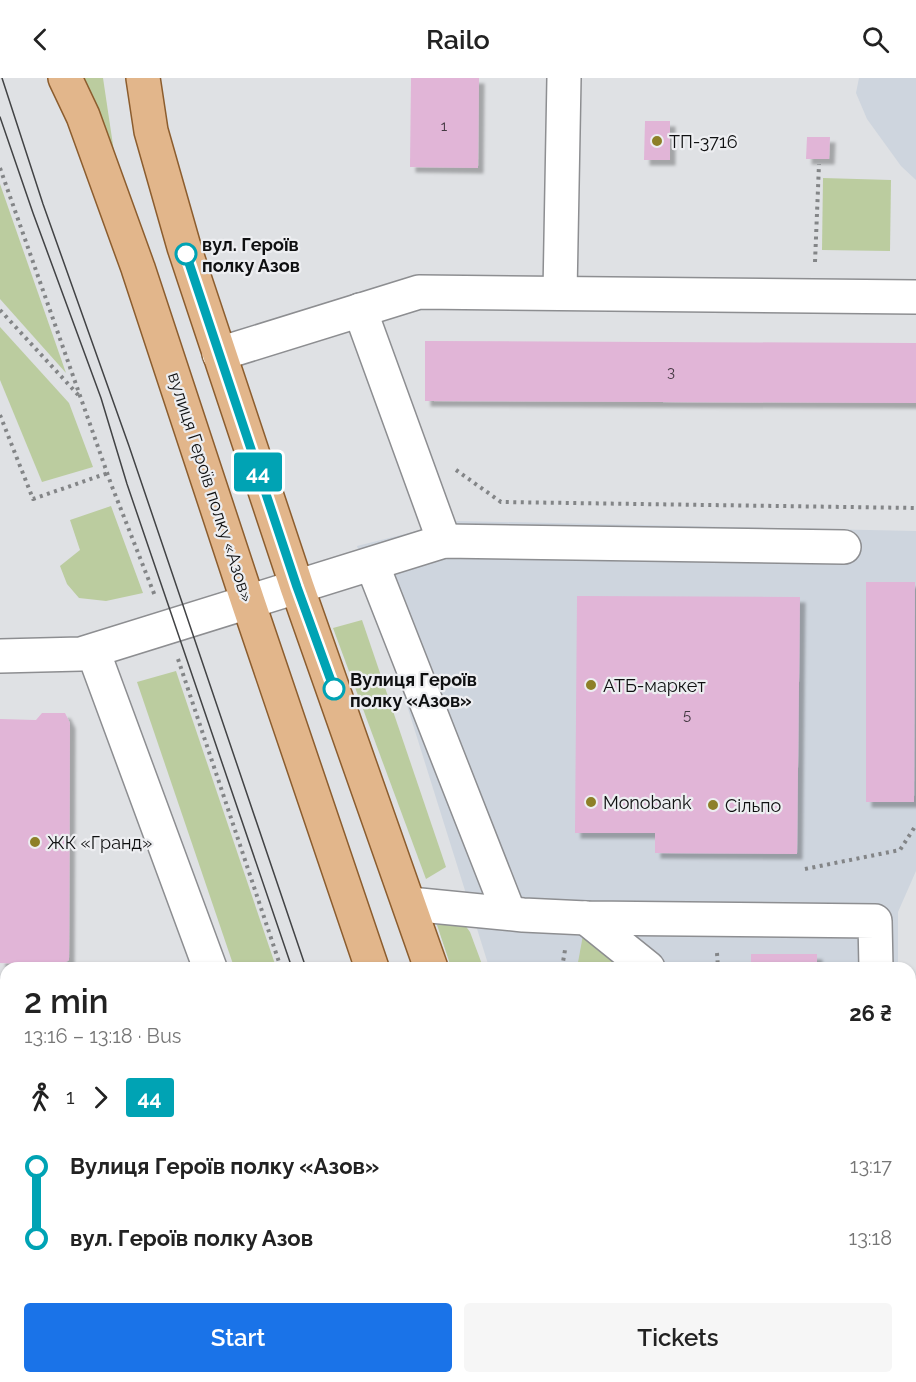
<!DOCTYPE html>
<meta charset="utf-8">
<style>
:root{--surface:#fff;--page:#f6f6f6;--text:#222;--muted:#767676;--accent:#1a73e8}
body{margin:0;font-family:Raleway,sans-serif;background:var(--page);color:var(--text);height:100vh;display:flex;flex-direction:column;font-size:22px;white-space:nowrap}
*{box-sizing:border-box;margin:0}
p{font-size:20px;color:var(--muted)}
.icon{flex:none;width:33px;height:33px;fill:none;stroke:currentColor;stroke-width:2;stroke-linecap:round;stroke-linejoin:round}
.map{position:relative;flex:1;overflow:hidden}
.details{position:absolute;left:0px;top:884px;width:916px;height:422px;display:flex;flex-direction:column;background:var(--surface);border-radius:18px 18px 0 0;box-shadow:0 2px 4px #0004}
.details>*{flex:none}
.badge{padding:0 12px;border-radius:4px;font-size:21px;line-height:39px}
.map>.badge{position:absolute;translate:-50% -50%;box-shadow:0 0 0 3px #fff}
.legs{display:flex;align-items:center;gap:9px;height:66px;padding:0 24px;font-size:20px}
.legs p{margin-inline-start:auto}
.overview{display:flex;align-items:center;justify-content:space-between;height:102px;padding:0 24px}
h1{font-size:33px;font-weight:600;line-height:45px}
.primary-button{display:flex;gap:12px;margin-top:auto;padding:12px 24px}
.primary-button a{flex:1;height:69px;border-radius:6px;background:var(--accent);color:#fff;font-size:24px;font-weight:600;line-height:69px;text-align:center}
.primary-button a+a{background:var(--page);color:var(--text)}
ul{padding:0 24px;list-style:none}
li{display:flex;align-items:center;gap:21px;height:72px;font-size:22px}
li i{display:grid;place-items:center;width:9px;height:100%;margin:0 8px;background:currentColor}
li i::after{content:'';width:15px;height:15px;margin:-8px;border:4px solid;border-radius:50%;background:var(--surface)}
li p{margin-inline-start:auto}
li:first-child i{background:linear-gradient(#0000 50%,currentColor 0)}
li:last-child i{background:linear-gradient(currentColor 50%,#0000 0)}
header{display:flex;justify-content:space-between;align-items:center;height:78px;padding:0 24px;background:var(--surface);font-size:27px;font-weight:600}
.map>svg:first-child{display:block}
</style>
<header><svg class="icon" aria-label="back" viewBox="0 0 24 24"><path d="M15 5l-7 7 7 7"/></svg>Railo<svg class="icon" aria-label="search" viewBox="0 0 24 24"><circle cx="10" cy="10" r="6"/><path d="M15 15l6 6"/></svg></header>
<div class="map">
<svg width="916" height="1304" viewBox="0 0 916 1304">
<defs>
<filter id="shadow"><feDropShadow dx="5.5" dy="5.5" stdDeviation="1.5" flood-color="#0004"/></filter>
</defs>
<rect width="100%" height="100%" fill="#dfe1e4"/>
<g fill="#ced5de">
<path d="M859,0H916V102L901,88L867,41L856,15Z"/>
<path d="M457,443L916,453V793L898,834V889H489L357,468Z"/>
<path d="M617,1299H898V1304H618Z"/>
</g>
<g fill="#bbcc9f">
<path d="M83,0H103L117,94Z"/>
<path d="M823,100L891,102L890,173L822,172Z"/>
<path d="M0,106L66,295L0,221Z"/>
<path d="M0,249L69,325L93,389L42,404L0,302Z"/>
<path d="M111,428L143,515L106,523L79,520L67,506L60,488L80,472L70,442Z"/>
<path d="M362,542L446,789L426,801L333,550Z"/>
<path d="M176,593L276,889H234L137,604Z"/>
<path d="M462,843L470,854L483,889H451L437,847Z"/>
<path d="M583,857L622,890H577Z"/>
<path d="M376,1299H410L411,1304H380Z"/>
<path d="M591,1299H623L625,1304H592Z"/>
<rect x="676" y="1299" width="47" height="5"/>
</g>
<g fill="#e1b5d7" filter="url(#shadow)">
<path d="M411,0H479L478,90L410,89Z"/>
<path d="M645,43H670V82H644Z"/>
<path d="M807,59H830L829,81H806Z"/>
<path d="M425,263L916,265V325L425,323Z"/>
<path d="M866,504H915L914,724H866Z"/>
<path d="M577,518L800,519L797,776L655,775V755H575Z"/>
<path d="M42,635H65L70,645L69,882L61,887L0,885V641L36,642Z"/>
<rect x="751" y="876" width="66" height="14"/>
<rect x="910" y="908" width="6" height="49"/>
<rect x="0" y="1028" width="6" height="52"/>
<rect x="789" y="1299" width="70" height="5"/>
</g>
<g fill="none" stroke-linecap="round" stroke-linejoin="round">
<defs>
<g id="minor">
<path d="M560,215L564,0"/>
<path d="M360,232L444,463"/>
<path d="M219,276L419,214L916,219"/>
<path d="M372,486L509,835"/>
<path d="M93,573L210,890"/>
<path d="M0,578L81,576L444,463L844,469"/>
<path d="M410,826L523,837L586,840L875,843L876,890"/>
<path d="M586,840L648,890"/>
<path d="M910,1283L916,1286"/>
<path d="M359,1299L361,1304"/>
</g>
<g id="major">
<path d="M65,0L83,38L138,190L248,524L372,890"/>
<path d="M143,0L151,53L184,169L297,509L431,890"/>
<path d="M510,1299L512,1304"/>
<path d="M567,1299L569,1304"/>
</g>
</defs>
<use href="#minor" stroke="#8d8e91" stroke-width="36"/>
<use href="#major" stroke="#8c5d2e" stroke-width="36"/>
<g stroke="#838587" stroke-width="4" stroke-dasharray="3 4.5" stroke-linecap="butt">
<path d="M0,90L111,406L155,518"/>
<path d="M815,184L819,86"/>
<path d="M0,232L81,320"/>
<path d="M0,337L33,421L108,395"/>
<path d="M456,392L501,424L916,430"/>
<path d="M178,581L281,890"/>
<path d="M805,791L900,772L916,747"/>
<path d="M717,875L718,890"/>
<path d="M562,890L565,872"/>
<path d="M416,1299L418,1304"/>
<path d="M733,1299V1304"/>
<path d="M664,1304L665,1299"/>
</g>
<use href="#minor" stroke="#fff" stroke-width="33"/>
<use href="#major" stroke="#e2b68b" stroke-width="33"/>
<g stroke="#424345" stroke-width="1.5">
<path d="M2,0L43,126L129,368L306,890"/>
<path d="M0,39L33,135L101,320L127,406L292,890"/>
<path d="M429,1299L430,1304"/>
<path d="M444,1299L446,1304"/>
</g>
</g>
<g fill="none" stroke-linecap="round" stroke-linejoin="round">
<defs>
<path id="line-1" d="M186,176L297,509L334,611"/>
</defs>
<use href="#line-1" stroke="#fff" stroke-width="14"/>
<use href="#line-1" stroke="#00a3b4" stroke-width="9"/>
</g>
<g fill="#8d8028" stroke="#edeef1" stroke-width="2">
<circle cx="657" cy="63" r="6"/>
<circle cx="591" cy="607" r="6"/>
<circle cx="591" cy="724" r="6"/>
<circle cx="713" cy="727" r="6"/>
<circle cx="35" cy="764" r="6"/>
</g>
<g fill="#fff" stroke="#00a3b4" stroke-width="3">
<circle cx="186" cy="176" r="10"/>
<circle cx="334" cy="611" r="10"/>
</g>
<g text-anchor="middle" dominant-baseline="central" stroke-width="4.5" stroke-linejoin="round" paint-order="stroke">
<g font-size="15" fill="#443942">
<text x="444" y="48">1</text>
<text x="671" y="294">3</text>
<text x="687" y="637">5</text>
</g>
<g font-size="18" fill="#0f1011" stroke="#edeef1" text-anchor="start">
<text x="669" y="63">ТП-3716</text>
<text x="603" y="607">АТБ-маркет</text>
<text x="603" y="724">Monobank</text>
<text x="725" y="727">Сільпо</text>
<text x="47" y="764">ЖК «Гранд»</text>
</g>
<g font-size="18" font-weight="bold" fill="#0f1011" stroke="#edeef1" text-anchor="start">
<text x="202" y="166">вул. Героїв<tspan x="202" dy="21">полку Азов</tspan></text>
<text x="350" y="601">Вулиця Героїв<tspan x="350" dy="21">полку «Азов»</tspan></text>
</g>
<g font-size="18" fill="#0f1011" stroke="#edeef1">
<text transform="translate(211 409) rotate(72)">вулиця Героїв полку «Азов»</text>
</g>
</g>
</svg>
<b class="badge" style="left:258px;top:394px;background:#00a3b4;color:#fff">44</b>
<section class="details">
<div class="overview"><div><h1>2 min</h1><p>13:16 – 13:18 · Bus</p></div><b>26 ₴</b></div>
<div class="legs"><svg class="icon" aria-label="walk" viewBox="0 0 24 24"><circle cx="13" cy="4" r="2"/><path d="M13 8l-2 6 4 7M11 14l-3 7M7 12l3-4h3l4 4"/></svg>1<svg class="icon" aria-label="forward" viewBox="0 0 24 24"><path d="M9 5l7 7-7 7"/></svg><b class="badge" style="background:#00a3b4;color:#fff">44</b></div>
<ul>
<li><i style="color:#00a3b4"></i><b>Вулиця Героїв полку «Азов»</b><p>13:17</p></li>
<li><i style="color:#00a3b4"></i><b>вул. Героїв полку Азов</b><p>13:18</p></li>
</ul>
<div class="primary-button"><a>Start</a><a>Tickets</a></div>
</section>
</div>
